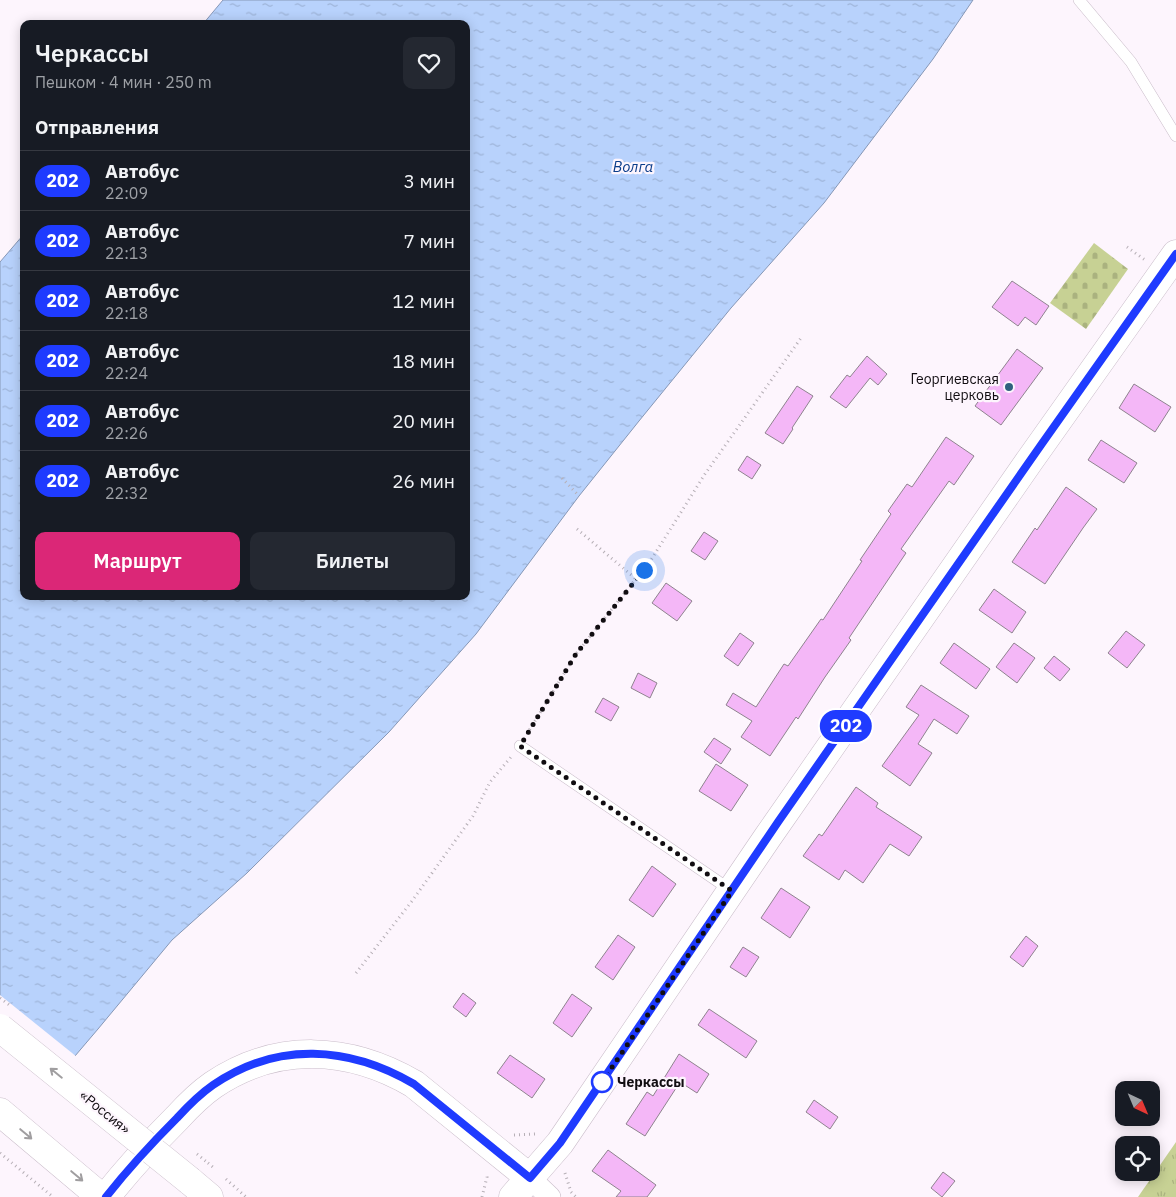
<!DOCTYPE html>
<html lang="ru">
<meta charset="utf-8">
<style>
:root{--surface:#171b24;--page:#242831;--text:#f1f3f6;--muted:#9ea1a6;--line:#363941;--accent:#db2777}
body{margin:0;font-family:"IBM Plex Sans",sans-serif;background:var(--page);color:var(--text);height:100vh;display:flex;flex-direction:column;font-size:19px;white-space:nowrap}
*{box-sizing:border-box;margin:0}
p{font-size:16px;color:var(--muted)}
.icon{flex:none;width:28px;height:28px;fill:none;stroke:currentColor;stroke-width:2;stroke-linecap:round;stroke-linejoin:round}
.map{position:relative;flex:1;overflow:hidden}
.sheet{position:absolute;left:20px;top:20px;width:450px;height:580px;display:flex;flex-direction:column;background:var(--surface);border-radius:10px;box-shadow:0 2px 12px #0003}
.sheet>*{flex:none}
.badge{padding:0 10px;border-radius:16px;font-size:18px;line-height:32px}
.needle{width:32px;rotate:136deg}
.tools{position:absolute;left:1115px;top:1081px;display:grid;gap:10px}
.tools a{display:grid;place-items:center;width:45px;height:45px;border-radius:10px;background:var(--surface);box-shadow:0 2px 12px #0003;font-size:25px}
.you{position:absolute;width:25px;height:25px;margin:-12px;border:4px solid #fff;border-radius:50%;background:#1a73e8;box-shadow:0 0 0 8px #1a73e833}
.map>.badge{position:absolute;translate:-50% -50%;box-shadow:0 0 0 2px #fff}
h2{padding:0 15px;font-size:19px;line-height:45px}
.round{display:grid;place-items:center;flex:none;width:52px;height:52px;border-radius:10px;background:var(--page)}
.head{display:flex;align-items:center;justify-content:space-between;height:85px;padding:0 15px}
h1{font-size:24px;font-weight:600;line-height:38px}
.primary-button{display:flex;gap:10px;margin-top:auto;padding:10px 15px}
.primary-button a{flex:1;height:58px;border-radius:10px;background:var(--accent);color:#fff;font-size:20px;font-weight:600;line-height:58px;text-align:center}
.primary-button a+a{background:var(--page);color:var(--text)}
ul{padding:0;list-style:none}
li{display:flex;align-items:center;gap:15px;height:60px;padding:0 15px;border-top:1px solid var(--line)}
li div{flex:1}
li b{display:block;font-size:19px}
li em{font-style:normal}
li .badge{min-width:55px;font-weight:700;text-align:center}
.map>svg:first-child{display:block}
</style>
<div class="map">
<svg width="1176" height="1197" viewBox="0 0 1176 1197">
<defs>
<pattern id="grass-tufts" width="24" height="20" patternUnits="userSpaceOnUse" patternTransform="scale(1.25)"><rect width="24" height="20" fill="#c7d194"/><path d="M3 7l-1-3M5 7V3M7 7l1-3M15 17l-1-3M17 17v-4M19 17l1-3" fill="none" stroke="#aab27f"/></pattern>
<pattern id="cemetery-stones" width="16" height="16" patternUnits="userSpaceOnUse" patternTransform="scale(1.25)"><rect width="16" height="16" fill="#c7d194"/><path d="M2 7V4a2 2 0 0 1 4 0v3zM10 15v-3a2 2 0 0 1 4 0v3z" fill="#aab27f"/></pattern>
<pattern id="water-ripples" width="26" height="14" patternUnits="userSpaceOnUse" patternTransform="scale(1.25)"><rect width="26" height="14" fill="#b8d2fc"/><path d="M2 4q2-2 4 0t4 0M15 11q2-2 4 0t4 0" fill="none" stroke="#9db3d7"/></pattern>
</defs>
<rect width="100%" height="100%" fill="#fdf5fd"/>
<path fill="url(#grass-tufts)" d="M1176,1142V1197H1138Z"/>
<path fill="url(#cemetery-stones)" d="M1094,243L1128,269L1086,329L1050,303Z"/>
<path fill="url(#water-ripples)" stroke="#8697b6" d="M223,0H973L933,59L824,203L731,308L639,421L579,496L476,634L389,732L247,873L172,940L98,1029L0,1144V262L24,234V596H466V24H203Z"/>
<path fill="#fdf5fd" d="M0,995L77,1057L0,1147Z"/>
<g fill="#f4b7f7" stroke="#8f838f">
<path d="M1012,281L1049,306L1036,325L1025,317L1018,326L992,307Z"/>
<path d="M1017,349L1043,368L1001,425L975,406Z"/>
<path d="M867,356L887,374L878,385L870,378L846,408L830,397L847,375L850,377Z"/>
<path d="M1134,384L1171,407L1155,432L1119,408Z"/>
<path d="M797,386L813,396L792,428L793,429L783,444L765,433Z"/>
<path d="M946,437L974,456L954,485L949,481L901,549L906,553L849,638L851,640L825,677L798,719L796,717L770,756L741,737L752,721L726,705L733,693L756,707L784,664L788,666L821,619L823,620L862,561L860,560L891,514L888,511L907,484L912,487Z"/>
<path d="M1101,440L1137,463L1124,483L1088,460Z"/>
<path d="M747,456L761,465L752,479L738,470Z"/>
<path d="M1066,487L1097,509L1083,528L1045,584L1012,562L1035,528L1037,530Z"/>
<path d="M704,532L718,541L705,560L691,551Z"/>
<path d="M666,583L692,601L677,621L652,603Z"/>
<path d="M994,589L1026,612L1012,633L979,610Z"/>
<path d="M1126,631L1145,645L1127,668L1108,653Z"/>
<path d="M740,633L754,643L738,666L724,656Z"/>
<path d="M954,643L990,669L976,689L940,663Z"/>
<path d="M1014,643L1035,658L1017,683L996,667Z"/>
<path d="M1054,656L1070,669L1060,681L1044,668Z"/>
<path d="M638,673L657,683L650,698L631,688Z"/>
<path d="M921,685L969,716L957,734L934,719L918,744L932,753L910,786L882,766L919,715L906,707Z"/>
<path d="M603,698L619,707L611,721L595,712Z"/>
<path d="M714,738L731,749L721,764L704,752Z"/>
<path d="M716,764L748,785L731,811L699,791Z"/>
<path d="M856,787L878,803L876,807L922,837L909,856L890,844L863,883L845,870L839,880L803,856L819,834L822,836Z"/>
<path d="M652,866L676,884L653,917L629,900Z"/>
<path d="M781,888L810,907L790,938L761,918Z"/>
<path d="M618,935L635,947L613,980L595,967Z"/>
<path d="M1026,936L1038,946L1023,967L1010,957Z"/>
<path d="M743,947L759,957L746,977L730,967Z"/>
<path d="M463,993L476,1003L466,1017L453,1007Z"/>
<path d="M572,994L592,1008L572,1037L553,1023Z"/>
<path d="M709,1009L757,1041L746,1058L698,1025Z"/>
<path d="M679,1054L709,1074L697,1093L680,1082L645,1136L626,1124L647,1092L653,1096Z"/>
<path d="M510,1055L545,1079L532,1098L497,1073Z"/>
<path d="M814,1100L838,1117L830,1129L806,1112Z"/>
<path d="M608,1150L656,1185L647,1197H616L621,1191L592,1171Z"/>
<path d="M943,1172L955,1181L942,1197L931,1188Z"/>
</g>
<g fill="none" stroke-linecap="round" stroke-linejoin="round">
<defs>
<g id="service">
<path d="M1079,0L1131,62L1176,136"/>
<path d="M520,746L732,891"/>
</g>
<path id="minor" d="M530,1178L550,1197"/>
<g id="tertiary">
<path d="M106,1197C128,1169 152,1143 177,1118C188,1106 200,1094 213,1085C277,1042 349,1046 414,1084L530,1178"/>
<path d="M513,1197L560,1143L767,838L1030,460L1176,254"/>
</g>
<g id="trunk">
<path d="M0,1112L101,1197"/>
<path d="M190,1181L209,1197"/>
</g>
</defs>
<use href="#service" stroke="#cabdca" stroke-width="12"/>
<use href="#minor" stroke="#cabdca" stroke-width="22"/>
<use href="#tertiary" stroke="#cabdca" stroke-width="29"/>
<use href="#trunk" stroke="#cabdca" stroke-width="29"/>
<g stroke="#b6afb6" stroke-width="3" stroke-dasharray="1 4" stroke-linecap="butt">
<path d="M1127,247L1145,260"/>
<path d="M562,478L579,496"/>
<path d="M577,529L636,579"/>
<path d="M527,734L576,654L651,560L705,474L801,338"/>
<path d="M356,973L412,901L473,816L490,782L511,757"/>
<path d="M514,1135L535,1134L538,1133"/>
<path d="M0,1153L53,1197"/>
<path d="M208,1163L214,1168"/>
<path d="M565,1173L571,1192L576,1197"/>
<path d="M226,1179L246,1197"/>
<path d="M482,1197L487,1177L486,1173"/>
</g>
<use href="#service" stroke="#fff" stroke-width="11"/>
<use href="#minor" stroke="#fff" stroke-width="21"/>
<use href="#tertiary" stroke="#fff" stroke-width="28"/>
<use href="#trunk" stroke="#fff" stroke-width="28"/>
<defs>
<path id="trunk-bridge" d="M0,1028L190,1181"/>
</defs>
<use href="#trunk-bridge" stroke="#cabdca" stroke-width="29" stroke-linecap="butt"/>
<g stroke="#b6afb6" stroke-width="3" stroke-dasharray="1 4" stroke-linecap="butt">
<path d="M0,998L12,1007"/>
<path d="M197,1154L208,1163"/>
</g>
<use href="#trunk-bridge" stroke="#fff" stroke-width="28"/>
</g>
<defs><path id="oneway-shaft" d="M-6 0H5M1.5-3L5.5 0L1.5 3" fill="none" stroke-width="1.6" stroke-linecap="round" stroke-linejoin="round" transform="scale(1.25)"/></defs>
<g stroke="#a09ea0">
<use href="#oneway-shaft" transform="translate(56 1073) rotate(-141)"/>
<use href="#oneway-shaft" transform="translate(26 1134) rotate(40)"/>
<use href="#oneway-shaft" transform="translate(77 1176) rotate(40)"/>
</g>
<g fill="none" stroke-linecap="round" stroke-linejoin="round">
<defs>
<path id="line" d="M106,1197C128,1169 152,1143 177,1118C188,1106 200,1094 213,1085C277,1041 349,1046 414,1084L530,1178L560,1143L778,822L1041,445L1176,254"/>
</defs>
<use href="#line" stroke="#fff" stroke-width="11"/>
<use href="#line" stroke="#1f3bff" stroke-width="8"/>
<path stroke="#110d11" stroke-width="5" stroke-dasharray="0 9" d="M602,1082L732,891L520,746L576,654L644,570"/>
</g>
<circle fill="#30607e" stroke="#fdf5fd" stroke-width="2" cx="1009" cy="387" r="5"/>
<circle fill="#fff" stroke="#1f3bff" stroke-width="2.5" cx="602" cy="1082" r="10"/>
<g text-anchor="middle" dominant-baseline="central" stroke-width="4.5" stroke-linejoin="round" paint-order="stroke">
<g font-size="14" fill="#110d11" stroke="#fdf5fd" text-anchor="end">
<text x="999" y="379">Георгиевская<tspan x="999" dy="16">церковь</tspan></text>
</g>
<g font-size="14" font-weight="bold" fill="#110d11" stroke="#fdf5fd" text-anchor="start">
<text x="617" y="1082">Черкассы</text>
</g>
<g font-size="14" fill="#110d11" stroke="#fdf5fd">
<text transform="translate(105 1112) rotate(39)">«Россия»</text>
</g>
<g font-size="15" font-style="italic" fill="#0b3d8a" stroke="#fdf5fd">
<text x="633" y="166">Волга</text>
</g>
</g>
</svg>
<div class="tools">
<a><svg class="needle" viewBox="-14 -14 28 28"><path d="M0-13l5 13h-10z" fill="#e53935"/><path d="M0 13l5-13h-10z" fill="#9ea1a6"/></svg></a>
<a><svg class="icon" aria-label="locate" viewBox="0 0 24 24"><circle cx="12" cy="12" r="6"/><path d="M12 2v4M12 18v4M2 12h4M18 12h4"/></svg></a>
</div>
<div class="you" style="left:644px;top:570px"></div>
<b class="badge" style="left:846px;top:726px;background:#1f3bff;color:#fff">202</b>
<section class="sheet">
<div class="head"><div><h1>Черкассы</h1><p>Пешком · 4 мин · 250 m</p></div><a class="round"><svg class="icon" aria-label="heart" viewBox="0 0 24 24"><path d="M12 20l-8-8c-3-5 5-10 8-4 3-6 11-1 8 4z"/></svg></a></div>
<h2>Отправления</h2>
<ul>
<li><span class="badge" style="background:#1f3bff;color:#fff">202</span><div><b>Автобус</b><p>22:09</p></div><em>3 мин</em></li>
<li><span class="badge" style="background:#1f3bff;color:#fff">202</span><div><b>Автобус</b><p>22:13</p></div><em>7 мин</em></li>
<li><span class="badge" style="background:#1f3bff;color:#fff">202</span><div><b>Автобус</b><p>22:18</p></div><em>12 мин</em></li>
<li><span class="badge" style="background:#1f3bff;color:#fff">202</span><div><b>Автобус</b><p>22:24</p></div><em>18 мин</em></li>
<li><span class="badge" style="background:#1f3bff;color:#fff">202</span><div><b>Автобус</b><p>22:26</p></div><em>20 мин</em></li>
<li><span class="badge" style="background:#1f3bff;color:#fff">202</span><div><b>Автобус</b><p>22:32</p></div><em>26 мин</em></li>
</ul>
<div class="primary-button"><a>Маршрут</a><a>Билеты</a></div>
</section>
</div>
